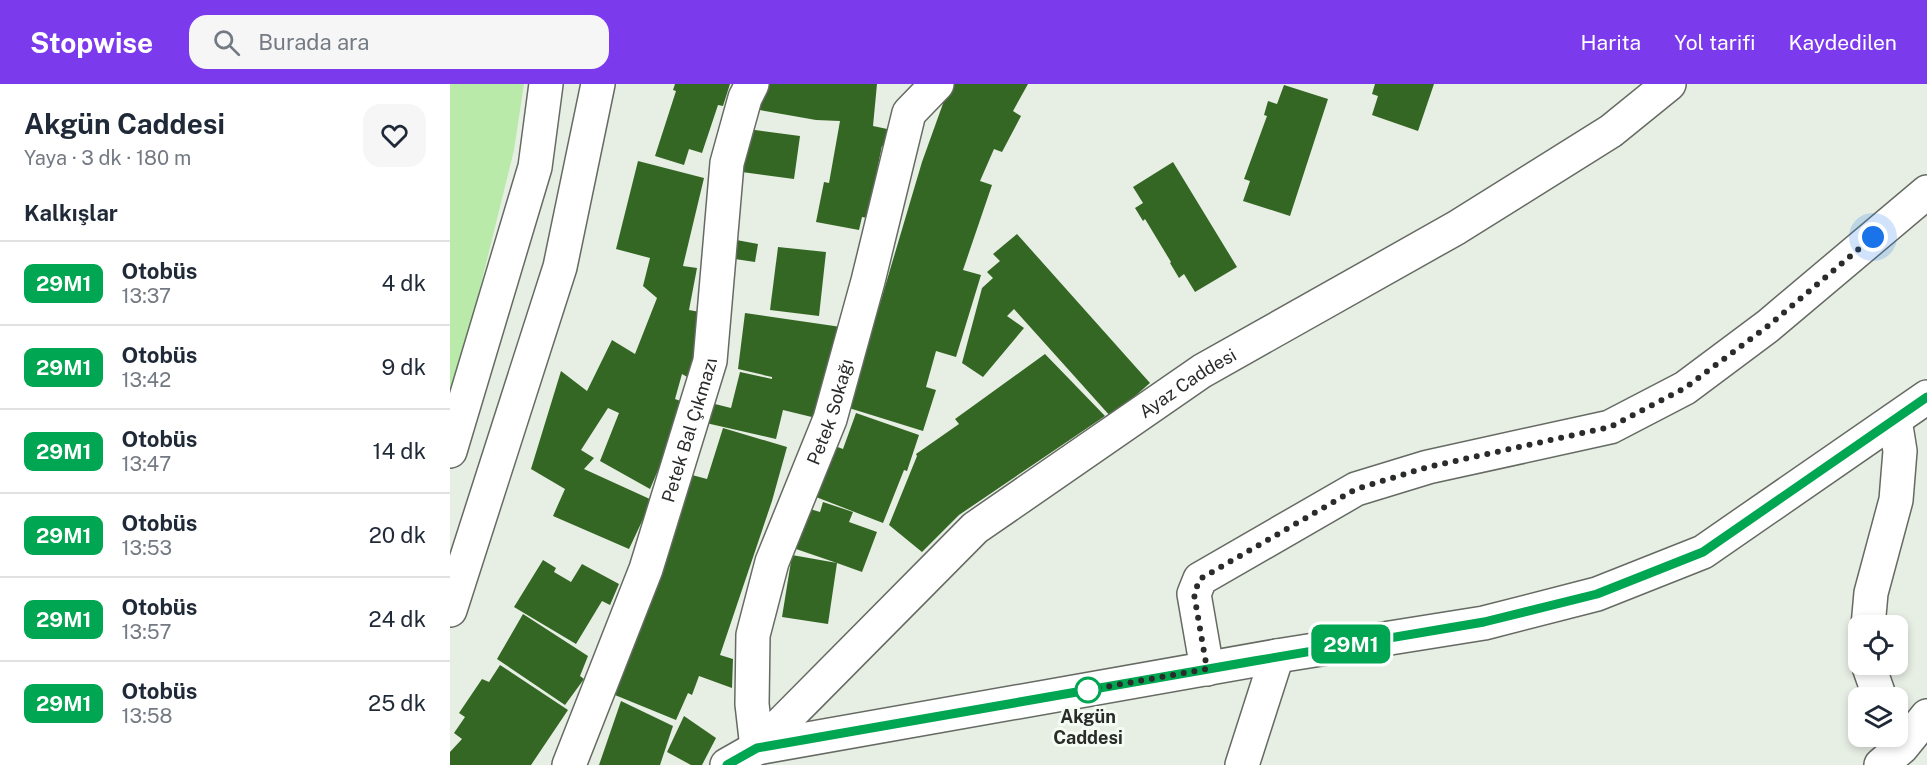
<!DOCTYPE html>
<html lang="tr">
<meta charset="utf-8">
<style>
:root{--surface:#fff;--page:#f6f6f7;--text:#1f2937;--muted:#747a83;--line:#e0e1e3;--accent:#7c3aed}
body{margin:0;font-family:"Public Sans",sans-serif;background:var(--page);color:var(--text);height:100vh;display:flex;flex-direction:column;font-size:22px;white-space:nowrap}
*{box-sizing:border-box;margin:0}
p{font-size:20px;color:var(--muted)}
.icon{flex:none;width:33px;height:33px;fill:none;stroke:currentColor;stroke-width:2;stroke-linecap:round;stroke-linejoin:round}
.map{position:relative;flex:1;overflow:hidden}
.side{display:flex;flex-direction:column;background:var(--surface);width:450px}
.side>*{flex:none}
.badge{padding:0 12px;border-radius:9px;font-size:21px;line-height:39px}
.controls{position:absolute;left:1398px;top:531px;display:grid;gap:12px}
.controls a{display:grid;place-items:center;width:60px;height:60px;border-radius:12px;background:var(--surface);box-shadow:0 3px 9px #0003;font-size:30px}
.you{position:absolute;width:30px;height:30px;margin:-15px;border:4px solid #fff;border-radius:50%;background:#1a73e8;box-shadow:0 0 0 9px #1a73e833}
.map>.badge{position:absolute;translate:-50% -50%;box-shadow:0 0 0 3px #fff}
h2{padding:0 24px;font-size:22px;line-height:54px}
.round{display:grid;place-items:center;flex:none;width:63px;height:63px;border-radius:18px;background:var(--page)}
.head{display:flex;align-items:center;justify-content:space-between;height:102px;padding:0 24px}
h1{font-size:28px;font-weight:700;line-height:45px}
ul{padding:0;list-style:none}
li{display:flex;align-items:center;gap:18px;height:84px;padding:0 24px;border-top:2px solid var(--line)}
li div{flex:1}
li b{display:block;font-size:22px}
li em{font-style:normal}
li .badge{min-width:66px;font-weight:700;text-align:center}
header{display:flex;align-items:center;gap:36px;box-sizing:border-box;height:84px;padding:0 30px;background:var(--accent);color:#fff}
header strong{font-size:28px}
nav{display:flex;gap:33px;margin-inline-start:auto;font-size:21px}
.search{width:420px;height:54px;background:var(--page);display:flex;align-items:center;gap:15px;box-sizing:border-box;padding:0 21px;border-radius:18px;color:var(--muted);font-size:22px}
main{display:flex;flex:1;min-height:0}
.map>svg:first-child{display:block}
</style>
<header>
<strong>Stopwise</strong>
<div class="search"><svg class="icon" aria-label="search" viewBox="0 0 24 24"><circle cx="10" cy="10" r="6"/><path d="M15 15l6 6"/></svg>Burada ara</div>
<nav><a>Harita</a><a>Yol tarifi</a><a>Kaydedilen</a></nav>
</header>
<main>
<section class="side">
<div class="head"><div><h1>Akgün Caddesi</h1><p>Yaya · 3 dk · 180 m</p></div><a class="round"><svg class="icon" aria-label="heart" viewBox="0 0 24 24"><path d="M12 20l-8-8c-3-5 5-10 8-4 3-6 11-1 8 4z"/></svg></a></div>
<h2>Kalkışlar</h2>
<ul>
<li><span class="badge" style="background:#00a651;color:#fff">29M1</span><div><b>Otobüs</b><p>13:37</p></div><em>4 dk</em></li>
<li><span class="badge" style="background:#00a651;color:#fff">29M1</span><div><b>Otobüs</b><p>13:42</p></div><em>9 dk</em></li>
<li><span class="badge" style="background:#00a651;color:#fff">29M1</span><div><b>Otobüs</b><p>13:47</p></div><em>14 dk</em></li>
<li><span class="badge" style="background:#00a651;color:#fff">29M1</span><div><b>Otobüs</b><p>13:53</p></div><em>20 dk</em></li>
<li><span class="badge" style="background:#00a651;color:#fff">29M1</span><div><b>Otobüs</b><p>13:57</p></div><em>24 dk</em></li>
<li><span class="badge" style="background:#00a651;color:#fff">29M1</span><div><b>Otobüs</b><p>13:58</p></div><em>25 dk</em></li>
</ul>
</section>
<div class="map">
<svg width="1477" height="681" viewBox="0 0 1477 681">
<rect width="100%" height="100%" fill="#e7eee4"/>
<path fill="#b9eaaa" d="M0,0H74L64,66L0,326Z"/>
<g fill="#356724">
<path d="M225,0H280L273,22L268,21L252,69L239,65L234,81L205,72L226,7L223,6Z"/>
<path d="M312,0H427L423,42L442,46L439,63L432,62L417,134L412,133L409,146L366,138L374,98L379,99L390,37L366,36L304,25Z"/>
<path d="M500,0H578L563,27L571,32L552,68L544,65L530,97L542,101L513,186L531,191L506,273L486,267L476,303L486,306L473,347L399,324L472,78Z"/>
<path d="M925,0H984L968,47L922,31L928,12L922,10Z"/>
<path d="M834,1L878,15L840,132L793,117L800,97L794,95L817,32L814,31L818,17L827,20Z"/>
<path d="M298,45L350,52L344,95L292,88Z"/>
<path d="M188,77L254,94L233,182L247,184L239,226L250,228L249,256L239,294L232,290L225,315L233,318L220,358L200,405L150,377L169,329L158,324L131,366L144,374L134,385L202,416L179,465L103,432L115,405L81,385L111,287L137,307L162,256L185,270L207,214L193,202L200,174L166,165Z"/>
<path d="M723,78L787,183L745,208L734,190L729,194L720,179L721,178L695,135L693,137L685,124L693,119L683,103Z"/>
<path d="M567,150L700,299L661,333L564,225L557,232L574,244L533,293L512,279L532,204L543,194L537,188L550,177L543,170Z"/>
<path d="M281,155L308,160L305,178L278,174Z"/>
<path d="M328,163L376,168L369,232L320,226Z"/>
<path d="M295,229L391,243L370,335L333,326L326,355L256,339L261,319L281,324L290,288L322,295V293L288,285Z"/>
<path d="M595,270L655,332L509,431L472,468L439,441L467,372L466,370L509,340L505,335Z"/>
<path d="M406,329L469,351L457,387L454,386L433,439L366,413L385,362L393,365Z"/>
<path d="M273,344L337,363L322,417L270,571L283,575L282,604L249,592L242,611L238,609L226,636L160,609L242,391L257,395Z"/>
<path d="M373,418L403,428L399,438L427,448L412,488L387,479L378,540L332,533L342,471L387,479L346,465L360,425L370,428Z"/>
<path d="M93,476L106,484L104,488L121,498L132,480L169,500L160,521L152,517L126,560L64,523Z"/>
<path d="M73,530L138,572L130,592L134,595L115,621L47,575Z"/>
<path d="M50,581L118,626L81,681H0V668L12,655L4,649L15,633L9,629L32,595L39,598Z"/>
<path d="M171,617L223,642L210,681H149Z"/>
<path d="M234,632L266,654L252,681H241L217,668Z"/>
</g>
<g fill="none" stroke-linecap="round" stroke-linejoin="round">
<defs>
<g id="minor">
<path d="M1418,542L1421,509L1446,416L1450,367L1445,336"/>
<path d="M1418,580L1430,614"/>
<path d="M757,585L744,510L750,495L906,405L978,383L1160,343L1235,304L1318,242L1477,108"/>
<path id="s1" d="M307,664L525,444L752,287L1006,144L1161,47L1219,0"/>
<path id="s2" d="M307,664L302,620L303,551L322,478L380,335L418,197L459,29L487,0"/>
<path id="s3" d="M119,681L196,485L260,277L277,79L295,14L302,0"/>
<path d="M277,681L307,664L827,572L1034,539L1147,510L1253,468L1477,313"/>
<path d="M792,681L827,572"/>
<path d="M1431,681L1452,663L1477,632"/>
</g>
<g id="secondary">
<path d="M0,367L85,83L96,0"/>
<path d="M0,526L110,183L148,0"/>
</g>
</defs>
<use href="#minor" stroke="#656b63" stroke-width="36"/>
<use href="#secondary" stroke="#656b63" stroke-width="36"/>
<use href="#minor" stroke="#fff" stroke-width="33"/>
<use href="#secondary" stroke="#fff" stroke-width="33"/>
</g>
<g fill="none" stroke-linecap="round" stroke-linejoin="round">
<defs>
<path id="line" d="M277,681L307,664L804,577L1034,538L1147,510L1253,468L1477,313"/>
</defs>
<use href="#line" stroke="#fff" stroke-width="14"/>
<use href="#line" stroke="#00a651" stroke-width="9"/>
<path stroke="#292c29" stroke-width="6" stroke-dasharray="0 10.8" d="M638,606L757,585L744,510L750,495L906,405L978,383L1160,343L1235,304L1318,242L1423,153"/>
</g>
<circle fill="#fff" stroke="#00a651" stroke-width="3" cx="638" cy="606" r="12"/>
<g text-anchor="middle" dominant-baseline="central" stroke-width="6" stroke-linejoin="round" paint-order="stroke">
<g font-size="18" fill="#292c29" stroke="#f4fbf2">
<text stroke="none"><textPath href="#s1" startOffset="567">Ayaz Caddesi</textPath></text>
<text stroke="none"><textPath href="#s2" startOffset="350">Petek Sokağı</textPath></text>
<text stroke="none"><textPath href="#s3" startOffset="356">Petek Bal Çıkmazı</textPath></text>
</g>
<g font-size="18" font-weight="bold" fill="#292c29" stroke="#f4fbf2">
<text x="638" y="632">Akgün<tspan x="638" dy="21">Caddesi</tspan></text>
</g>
</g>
</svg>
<div class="controls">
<a><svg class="icon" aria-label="locate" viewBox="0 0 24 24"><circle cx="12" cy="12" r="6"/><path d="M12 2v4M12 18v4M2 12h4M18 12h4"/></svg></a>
<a><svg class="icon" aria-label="layers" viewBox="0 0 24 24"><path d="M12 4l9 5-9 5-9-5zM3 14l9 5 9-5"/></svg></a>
</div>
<div class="you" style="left:1423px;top:153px"></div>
<b class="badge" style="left:901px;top:560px;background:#00a651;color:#fff">29M1</b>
</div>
</main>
